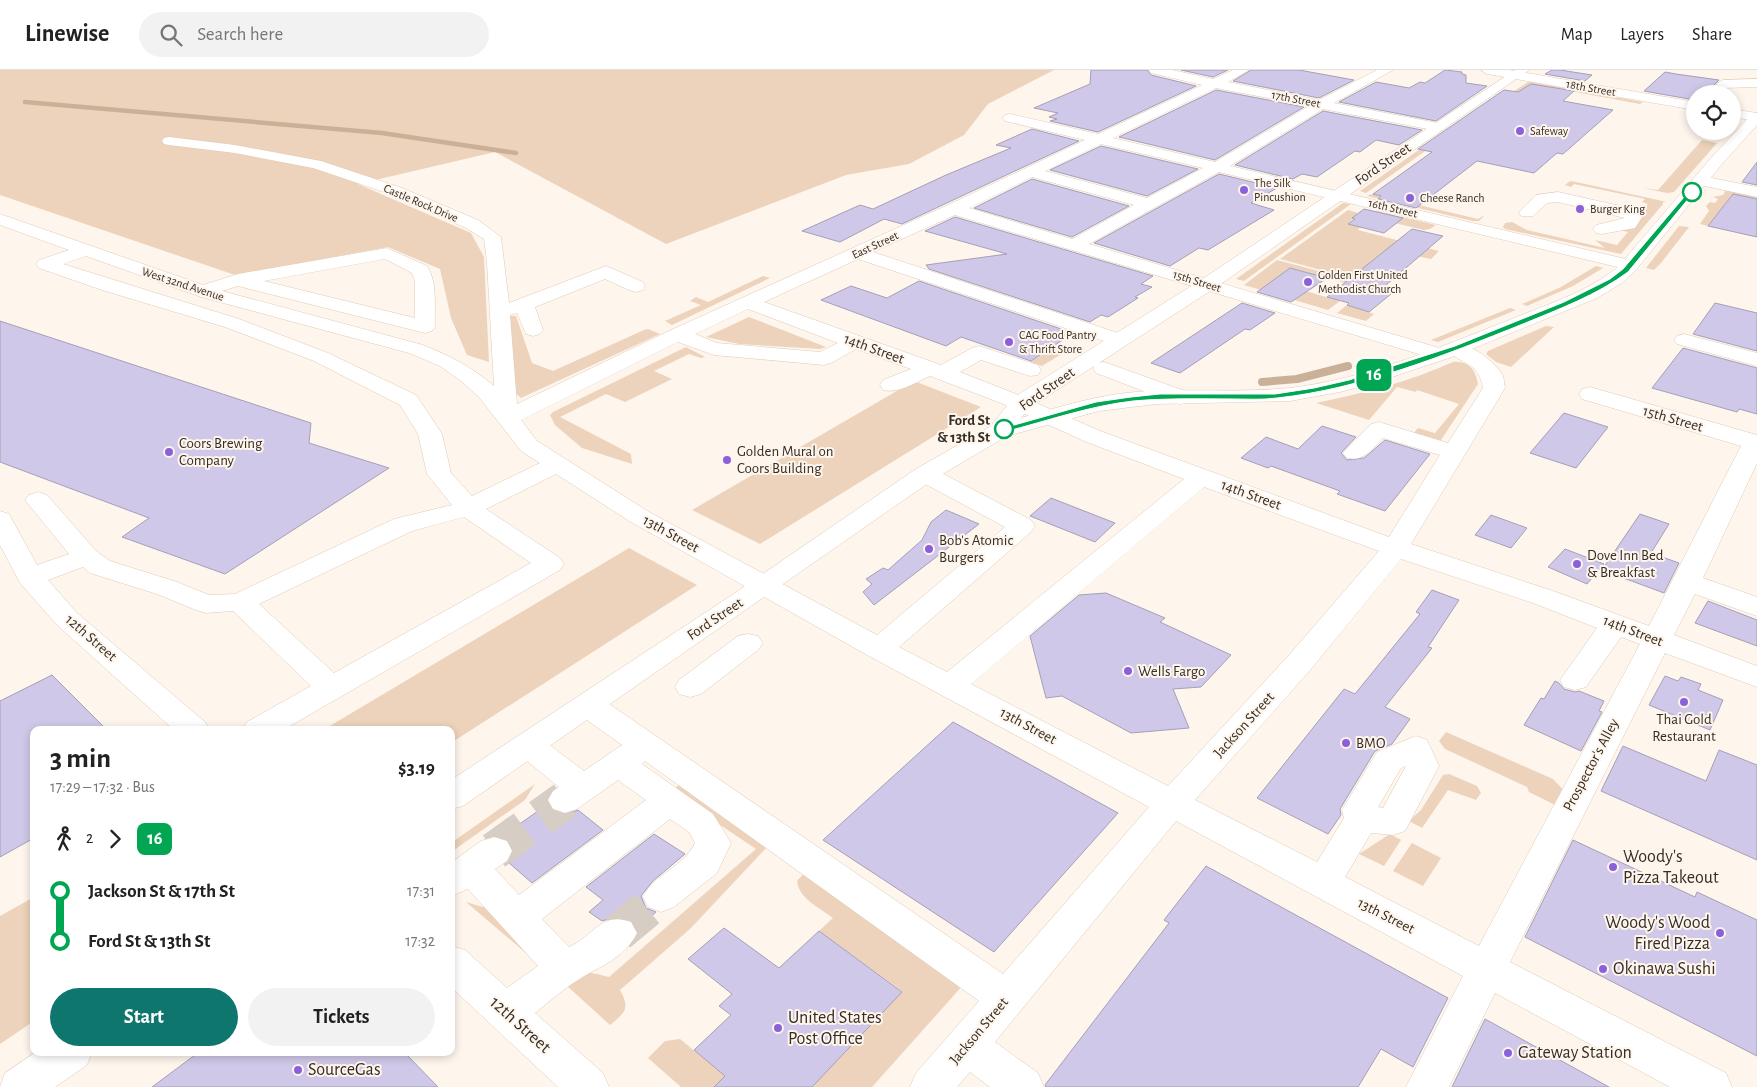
<!DOCTYPE html>
<meta charset="utf-8">
<style>
:root{--surface:#fff;--page:#f2f2f2;--text:#222;--muted:#767676;--line:#e0e0e0;--accent:#0f766e}
body{margin:0;font-family:"Alegreya Sans",sans-serif;background:var(--page);color:var(--text);height:100vh;display:flex;flex-direction:column;font-size:19px;white-space:nowrap}
*{box-sizing:border-box;margin:0}
p{font-size:16px;color:var(--muted)}
.icon{flex:none;width:28px;height:28px;fill:none;stroke:currentColor;stroke-width:2;stroke-linecap:round;stroke-linejoin:round}
.map{position:relative;flex:1;overflow:hidden}
.details{position:absolute;left:30px;top:656px;width:425px;height:330px;display:flex;flex-direction:column;background:var(--surface);border-radius:10px;box-shadow:0 2px 8px #0003}
.details>*{flex:none}
.badge{padding:0 10px;border-radius:8px;font-size:18px;line-height:32px}
.tools{position:absolute;left:1686px;top:15px;display:grid;gap:10px}
.tools a{display:grid;place-items:center;width:55px;height:55px;border-radius:50%;background:var(--surface);box-shadow:0 2px 8px #0003;font-size:25px}
.map>.badge{position:absolute;translate:-50% -50%;box-shadow:0 0 0 2px #fff}
.legs{display:flex;align-items:center;gap:8px;height:55px;padding:0 20px;font-size:16px}
.legs p{margin-inline-start:auto}
.headline{display:flex;align-items:center;justify-content:space-between;height:85px;padding:0 20px}
h1{font-size:28px;font-weight:700;line-height:38px}
.primary-button{display:flex;gap:10px;margin-top:auto;padding:10px 20px}
.primary-button a{flex:1;height:58px;border-radius:30px;background:var(--accent);color:#fff;font-size:20px;font-weight:700;line-height:58px;text-align:center}
.primary-button a+a{background:var(--page);color:var(--text)}
ul{padding:0 20px;list-style:none}
li{display:flex;align-items:center;gap:18px;height:50px;font-size:19px}
li i{display:grid;place-items:center;width:8px;height:100%;margin:0 6px;background:currentColor}
li i::after{content:'';width:12px;height:12px;margin:-6px;border:4px solid;border-radius:50%;background:var(--surface)}
li p{margin-inline-start:auto}
li:first-child i{background:linear-gradient(#0000 50%,currentColor 0)}
li:last-child i{background:linear-gradient(currentColor 50%,#0000 0)}
header{display:flex;align-items:center;gap:30px;box-sizing:border-box;height:70px;padding:0 25px;background:var(--surface);border-bottom:1px solid var(--line)}
header strong{font-size:24px}
nav{display:flex;gap:28px;margin-inline-start:auto;font-size:18px}
.search{width:350px;height:45px;background:var(--page);display:flex;align-items:center;gap:12px;box-sizing:border-box;padding:0 18px;border-radius:28px;color:var(--muted);font-size:19px}
.map>svg:first-child{display:block}
</style>
<header>
<strong>Linewise</strong>
<div class="search"><svg class="icon" aria-label="search" viewBox="0 0 24 24"><circle cx="10" cy="10" r="6"/><path d="M15 15l6 6"/></svg>Search here</div>
<nav><a>Map</a><a>Layers</a><a>Share</a></nav>
</header>
<div class="map">
<svg width="1757" height="1017" viewBox="0 0 1757 1017">
<rect width="100%" height="100%" fill="#fef5ed"/>
<g fill="#edd3bb">
<path d="M0,0H1054L988,34L964,65L909,94L846,105L666,174L495,82L358,114L471,163L484,187L489,292L467,285L451,248L440,199L388,177L235,205L0,125Z"/>
<path d="M1528,12H1531L1643,32L1640,34L1537,15L1498,32Z"/>
<path d="M1446,61L1452,62L1366,123L1360,121Z"/>
<path d="M1702,70L1717,73L1674,122L1667,123L1643,118L1658,120Z"/>
<path d="M1570,111L1576,112L1667,132H1663V134L1621,184L1505,159L1503,157L1505,153L1512,152L1527,160L1605,178L1595,170L1617,175L1628,162L1614,159L1633,156L1623,139L1640,142L1648,134L1642,132L1645,129L1641,128L1574,114L1571,117L1565,115Z"/>
<path d="M1726,120L1757,126V131L1731,126L1708,156L1700,154L1709,141L1706,136L1710,132L1715,133L1718,129L1713,127L1723,125Z"/>
<path d="M1372,124L1478,149L1485,145L1479,151H1473L1367,126Z"/>
<path d="M1343,133L1351,134L1244,211L1236,209Z"/>
<path d="M1348,140L1358,143L1348,154L1360,157L1358,160L1439,181L1431,189L1386,180L1351,208L1280,189Z"/>
<path d="M1377,141L1436,155L1430,159L1424,160L1378,149L1372,143Z"/>
<path d="M1679,156L1689,157L1661,193L1654,200L1646,198Z"/>
<path d="M1277,190L1349,209L1345,213L1291,198L1272,211L1340,231L1328,240L1244,215Z"/>
<path d="M1596,196L1603,198L1573,216L1527,236L1522,234L1561,217Z"/>
<path d="M763,206L770,208L672,255L665,251L701,235L690,231L696,227L708,232Z"/>
<path d="M1347,235L1374,244L1366,251L1337,243Z"/>
<path d="M1510,238L1516,240L1438,272L1431,270Z"/>
<path d="M510,246H516L532,293L553,301L644,260L648,259L660,264L521,328L512,320Z"/>
<path d="M749,247L826,277L820,279L739,274L706,267Z"/>
<path d="M1546,256L1554,257L1511,297L1496,292L1486,284L1488,281Z"/>
<path d="M1056,276L1068,280L1042,296L1030,292Z"/>
<path d="M686,277L705,287L701,288L689,284L654,301L672,309L625,332L606,324L560,347L631,384L632,394L582,378L555,355L550,345L553,342Z"/>
<path d="M1453,292C1468,290 1476,300 1478,314L1439,373L1412,365L1418,358L1435,363L1459,334L1417,320L1416,322L1397,317L1369,350L1316,333C1363,323 1409,312 1453,292Z"/>
<path d="M914,311L981,337L760,474L692,440Z"/>
<path d="M629,478L697,515L451,673V660H323Z"/>
<path d="M1446,662L1553,709L1567,724L1559,737L1529,722L1527,717L1445,679L1439,671Z"/>
<path d="M1449,704L1477,716L1481,723L1476,730L1448,720L1422,758L1409,751L1421,740L1443,705Z"/>
<path d="M535,714L525,730L454,780L451,788V773Z"/>
<path d="M680,714L768,776L690,859L620,920C630,938 626,942 610,955L566,915C585,900 587,901 609,907L756,779L671,722Z"/>
<path d="M1390,764L1401,770L1384,796L1359,784Z"/>
<path d="M1412,773L1441,788L1423,816L1393,801Z"/>
<path d="M806,801L964,914L872,1017H812L902,921L819,861L833,848C820,838 799,829 797,811Z"/>
<path d="M34,827V951L0,974V846Z"/>
<path d="M466,832L496,841L534,890Z"/>
<path d="M680,969L725,1006L714,1017H681L648,988L665,971Z"/>
</g>
<g fill="none" stroke-linecap="round" stroke-linejoin="round">
<path stroke="#cbb098" stroke-width="4.5" d="M25,32L382,63L516,83"/>
<path stroke="#cbb098" stroke-width="8" d="M1262,312L1297,309L1348,296"/>
</g>
<g fill="#cfc8e8" stroke="#a59fb8">
<path d="M1091,0H1147L1151,5L1196,16L1098,62L1050,51L1057,49L1049,47L1058,43L1034,38L1090,14Z"/>
<path d="M1181,0H1228L1213,7Z"/>
<path d="M1251,0H1299L1354,10L1319,28L1233,11Z"/>
<path d="M1445,0L1462,2V4L1466,5V13L1487,16L1436,51L1339,32L1376,12L1409,18L1420,12L1425,13Z"/>
<path d="M1552,0H1560L1592,5L1585,11L1545,4Z"/>
<path d="M1665,2L1676,4L1719,10L1705,24H1695V30L1644,21Z"/>
<path d="M1531,14L1574,21L1563,31L1613,40L1563,84L1557,83L1534,103L1477,91L1416,138L1378,129L1381,126L1373,124L1432,82L1418,79L1504,20L1518,22Z"/>
<path d="M1216,20L1304,37L1215,90L1119,67Z"/>
<path d="M1323,41L1422,60L1399,75L1376,70L1360,82L1355,81L1317,107L1302,104L1293,109L1235,95Z"/>
<path d="M1032,59L1079,71L902,154L884,149L840,172L802,161L860,135L873,139L946,105L1011,78L996,75Z"/>
<path d="M1101,76L1198,99L1147,126L1050,100Z"/>
<path d="M1757,92V115L1742,112Z"/>
<path d="M1219,104L1277,118L1251,133L1274,140L1208,180L1199,178L1170,196L1094,173Z"/>
<path d="M1032,109L1129,136L1072,167L974,138Z"/>
<path d="M1733,124L1757,129V167L1708,156Z"/>
<path d="M1364,139L1403,148L1384,163L1348,154L1355,149L1352,148Z"/>
<path d="M955,147L1153,206L1141,214L1152,217L1135,227L1138,228L1108,247L1101,245L1090,252L929,199L926,195L1007,184L925,161Z"/>
<path d="M1412,159L1443,166L1379,221L1391,224L1369,242L1347,235L1349,233L1327,227Z"/>
<path d="M1290,198L1327,208L1291,232L1257,222Z"/>
<path d="M919,211L1073,263L1031,291L961,267L946,276L821,230L851,216L887,228Z"/>
<path d="M1242,233L1275,243L1250,260L1245,259L1180,303L1151,293Z"/>
<path d="M1715,233L1757,243V281L1693,264Z"/>
<path d="M0,251L311,353L309,373L389,398L225,504L122,467L149,448L0,392Z"/>
<path d="M1683,278L1757,298V344L1739,339L1737,342L1652,318Z"/>
<path d="M1564,343L1608,357L1576,398L1530,383Z"/>
<path d="M1322,356L1356,367L1341,383L1347,390L1364,388L1385,370L1430,384L1385,441L1337,424L1340,421L1271,396L1268,398L1241,388L1266,367L1298,379Z"/>
<path d="M1051,428L1115,453L1095,472L1030,446Z"/>
<path d="M946,440L979,454L874,535L863,522L872,514L866,509L883,498L888,500L922,470L931,452Z"/>
<path d="M1640,444L1669,454L1651,483L1679,493L1664,523L1602,500Z"/>
<path d="M1491,445L1527,458L1511,478L1475,465Z"/>
<path d="M1565,479L1604,494L1587,514L1548,497Z"/>
<path d="M1432,520L1459,530L1428,577L1432,578L1385,637L1410,649L1392,674L1375,681L1340,739L1341,745L1328,764L1257,728L1344,619L1355,624L1420,544L1416,542Z"/>
<path d="M1106,523L1165,548L1160,552L1231,585L1201,617L1173,619L1189,658L1131,663L1062,626L1046,628L1030,566L1079,525Z"/>
<path d="M1708,531L1757,550V576L1695,553Z"/>
<path d="M52,605L107,660H34V768L0,787V631Z"/>
<path d="M1665,606L1678,611L1681,607L1701,614L1698,620L1723,630L1710,660L1649,635Z"/>
<path d="M1555,611L1559,613L1564,619L1575,622L1579,621L1604,631L1599,641L1602,642L1581,681L1524,655L1541,628L1544,629Z"/>
<path d="M953,652L1118,743L994,882L823,770Z"/>
<path d="M1623,676L1706,711L1719,680L1757,695V790L1601,721Z"/>
<path d="M548,734L552,741L564,745L578,740L603,760L532,813L508,792L514,780L509,770L501,767Z"/>
<path d="M654,764L685,784L653,811L641,826L646,838L656,842L637,859L631,850L621,848H612L602,851L589,842L603,830L586,817Z"/>
<path d="M1573,770L1695,827L1697,822L1757,850V986L1525,867Z"/>
<path d="M1206,796L1448,928L1413,997L1381,979L1358,1017H1046L1045,1015L1169,853L1164,850Z"/>
<path d="M724,858L779,898L819,861L902,922L812,1017H714L725,1006L694,980L731,945L719,936L732,924L688,889Z"/>
<path d="M1485,949L1609,1017H1452Z"/>
<path d="M199,982H404L438,1017H152Z"/>
</g>
<g fill="none" stroke-linecap="round" stroke-linejoin="round">
<g stroke="#d6cdc5" stroke-width="38" stroke-dasharray="38 19" stroke-linecap="butt">
<path d="M494,781L565,730"/>
<path d="M618,863L661,827"/>
</g>
<defs>
<g id="minor">
<path d="M1149,0H1172L1213,9L1233,0H1249L1228,12L1319,30L1377,0H1393L1334,33L1443,54L1445,57L1443,60L1438,61L1323,39L1230,96L1630,190L1636,191L1639,195L1636,199L1630,200L1219,102L1089,174L1446,280L1449,284L1446,288L1439,290L1432,288L955,145L873,182L1127,266L1130,270L1127,274L1120,276L1113,274L858,189L764,232L941,295L972,278L979,276L1038,295L1041,300L1038,305L1030,306L981,290L960,302L1016,324L1100,361L1389,467L1440,385L1383,368C1372,379 1364,392 1347,388L1343,383L1371,354L1379,352L1448,373L1483,318C1479,290 1459,296 1447,278L1450,274C1466,270 1496,291 1503,306C1504,309 1504,314 1505,318L1411,474L1553,521L1649,556L1741,376L1582,329L1579,324L1582,319L1590,317L1757,365V393L1703,508L1757,527V546L1695,524L1674,565L1757,596V617L1665,583L1510,892L1726,1003L1732,1017H1670L1495,923L1449,1017H1406L1463,906L1176,751L995,972L1038,1003L1044,1017H990L970,1002L957,1017H910L916,1003L979,931L645,691L642,694L713,744L731,773L717,803L674,837L661,842L648,837L643,827C654,804 684,797 695,773L689,762L670,749L542,849L569,877C594,866 601,841 631,852L637,863C624,889 601,895 578,910C563,919 549,932 535,943L603,1003L609,1017H558L451,917V876L465,880L507,918L538,896L468,819L451,826V793L481,771L494,767L507,771L512,781L507,791L495,799L519,825L646,730L618,710L577,739L565,743L553,739L548,730L553,721L559,717L517,683L512,675L517,667L528,664L539,667L584,701L622,675L577,643L572,635L577,627L588,624L599,627L1003,904L1149,737L869,586L631,452L556,404L486,439L560,488L564,494L560,500L283,660H242L247,652L311,616L233,541L206,543L196,540L157,524L90,503L83,497L48,510L77,543L205,652L210,660H174L57,555L20,513L0,475V441L9,444L37,495L69,484L25,430L29,425L38,422L47,425L96,481L110,491L177,512L209,525L235,524L394,449L452,435L427,404L418,364L400,335L314,291L225,257L102,220L39,198L36,194L39,190L69,180L0,155V144L203,215L238,204L387,178L427,196C438,213 434,238 435,257L432,261L425,263L238,216L222,221L423,275C450,286 472,297 494,316L487,192L484,169L466,158L390,124L313,98L235,83L169,75L164,74L162,71L164,68L169,67L235,75L321,91L402,118L478,150L501,167L509,233L606,196L643,212L645,216L643,220L636,222L629,220L605,209L535,237L543,260L540,264L533,266L526,264L517,243L510,245L517,334L671,260L948,135L1085,70L1005,51L1003,48L1005,45L1010,44L1098,64L1202,15L1151,3ZM1216,18L1309,36L1215,92L1113,68ZM1101,74L1203,98L1147,128L1045,101ZM1032,107L1134,135L1072,169L969,138ZM86,186L201,227L409,283L440,296L461,311L479,327L521,381L540,393L472,426L451,403L442,364L416,325L328,283L239,249L63,194ZM385,189L412,203L415,212V248L264,211ZM748,239L838,273L820,282L717,273L695,264ZM678,272L714,285L824,295L831,293L856,279L911,299L883,310L880,315L883,320C899,324 916,312 930,306L1001,333L1084,371L1184,409L947,602L899,577L1031,462L1035,456L1031,450L934,399L925,397L916,399L913,404L916,409L1005,457L877,565L649,442L537,371L521,350ZM1204,417L1379,481L1290,584L1168,716L971,614ZM464,447L531,493L334,603L259,534L412,461ZM1401,489L1533,533L1597,558L1560,610L1564,617L1575,620L1586,617L1621,567L1640,574L1479,876L1345,807L1371,763L1393,765L1405,761L1439,696L1427,670L1416,666L1377,682L1342,740L1344,748L1317,792L1195,730L1312,598ZM1406,696L1383,738L1378,737L1401,698Z"/>
<path d="M1481,0H1509L1695,32V40L1487,4Z"/>
<path d="M1757,9V17L1723,18L1716,14L1723,10Z"/>
<path d="M1732,39L1757,43V51L1732,47Z"/>
<path d="M1701,106L1757,117V127L1695,114L1693,111L1695,108Z"/>
<path d="M1558,122L1634,139L1642,147L1635,158L1602,164L1596,163L1593,159L1596,155L1625,148L1558,132L1547,133L1533,146H1521L1519,142L1536,125Z"/>
<path d="M1684,264L1757,283V296L1677,274L1674,270L1677,266Z"/>
<path d="M1104,292L1188,322L1191,327L1188,332L1180,334L1172,332L1096,303L1093,298L1096,293Z"/>
<path d="M748,564L758,566L763,573L758,580L701,624L690,627L679,624L675,617L679,610L738,566Z"/>
</g>
<g id="major">
<path d="M1515,0H1529L1215,218L1029,338L1021,348C1059,337 1097,325 1136,322C1187,318 1239,323 1290,318C1366,309 1437,278 1507,251C1545,235 1586,223 1618,197L1711,88L1752,44L1757,43V55L1722,94L1635,201L1622,213L1597,228L1452,287L1374,313L1340,322L1290,331L1156,334L1099,341L1007,366L934,409L463,736L451,739V710L729,527L916,399L991,356L1013,328L1201,210Z"/>
<path d="M36,982H92L87,995L55,1017H0L5,1003Z"/>
</g>
</defs>
<use href="#minor" stroke="#e0cab5" stroke-width="1"/>
<use href="#major" stroke="#e0cab5" stroke-width="1"/>
<use href="#minor" fill="#fff" fill-rule="evenodd"/>
<use href="#major" fill="#fff" fill-rule="evenodd"/>
</g>
<path fill="#00a651" stroke="#fff" d="M1690,120L1694,122L1628,202C1597,225 1559,239 1523,254C1445,285 1361,319 1277,328C1263,330 1249,329 1235,329C1201,329 1167,328 1133,331C1089,336 1047,351 1004,362L1000,359L1096,332L1131,327L1160,324H1275L1314,318L1349,310L1455,276L1564,232L1610,209L1623,199Z"/>
<g fill="#8a61db" stroke="#fef5ed" stroke-width="2">
<circle cx="1520" cy="61" r="5"/>
<circle cx="1244" cy="120" r="5"/>
<circle cx="1410" cy="128" r="5"/>
<circle cx="1580" cy="139" r="5"/>
<circle cx="1308" cy="212" r="5"/>
<circle cx="1009" cy="272" r="5"/>
<circle cx="169" cy="382" r="5"/>
<circle cx="727" cy="390" r="5"/>
<circle cx="929" cy="479" r="5"/>
<circle cx="1577" cy="494" r="5"/>
<circle cx="1128" cy="601" r="5"/>
<circle cx="1684" cy="632" r="5"/>
<circle cx="1346" cy="673" r="5"/>
<circle cx="1613" cy="797" r="5"/>
<circle cx="1720" cy="863" r="5"/>
<circle cx="1603" cy="899" r="5"/>
<circle cx="778" cy="958" r="5"/>
<circle cx="1508" cy="983" r="5"/>
<circle cx="298" cy="1000" r="5"/>
</g>
<g fill="#fff" stroke="#00a651" stroke-width="2.5">
<circle cx="1692" cy="122" r="9"/>
<circle cx="1004" cy="359" r="9"/>
</g>
<g text-anchor="middle" dominant-baseline="central" stroke-width="4" stroke-linejoin="round" paint-order="stroke">
<g font-size="12" fill="#352d25" stroke="#fef5ed">
<text transform="translate(1591 18) rotate(10)">18th Street</text>
<text transform="translate(1296 29) rotate(11)">17th Street</text>
<text transform="translate(421 133) rotate(23)">Castle Rock Drive</text>
<text transform="translate(1393 138) rotate(13)">16th Street</text>
<text transform="translate(875 175) rotate(-25)">East Street</text>
<text transform="translate(1197 211) rotate(17)">15th Street</text>
<text transform="translate(183 214) rotate(18)">West 32nd Avenue</text>
</g>
<g font-size="12" fill="#352d25" stroke="#fef5ed" text-anchor="start">
<text x="1530" y="61">Safeway</text>
<text x="1254" y="113">The Silk<tspan x="1254" dy="14">Pincushion</tspan></text>
<text x="1420" y="128">Cheese Ranch</text>
<text x="1590" y="139">Burger King</text>
<text x="1318" y="205">Golden First United<tspan x="1318" dy="14">Methodist Church</tspan></text>
<text x="1019" y="265">CAG Food Pantry<tspan x="1019" dy="14">&amp; Thrift Store</tspan></text>
</g>
<g font-size="15" fill="#352d25" stroke="#fef5ed">
<text transform="translate(1383 94) rotate(-34)">Ford Street</text>
<text transform="translate(874 279) rotate(20)">14th Street</text>
<text transform="translate(1047 319) rotate(-35)">Ford Street</text>
<text transform="translate(1673 349) rotate(16)">15th Street</text>
<text transform="translate(1251 425) rotate(20)">14th Street</text>
<text transform="translate(671 464) rotate(29)">13th Street</text>
<text transform="translate(715 549) rotate(-34)">Ford Street</text>
<text transform="translate(1633 561) rotate(21)">14th Street</text>
<text transform="translate(91 568) rotate(41)">12th Street</text>
<text transform="translate(1244 655) rotate(-48)">Jackson Street</text>
<text transform="translate(1028 656) rotate(28)">13th Street</text>
<text transform="translate(1591 695) rotate(-62)">Prospector's Alley</text>
<text transform="translate(1386 846) rotate(27)">13th Street</text>
<text transform="translate(979 961) rotate(-50)">Jackson Street</text>
</g>
<g font-size="15" font-weight="bold" fill="#352d25" stroke="#fef5ed" text-anchor="end">
<text x="990" y="350">Ford St<tspan x="990" dy="17">&amp; 13th St</tspan></text>
</g>
<g font-size="15" fill="#352d25" stroke="#fef5ed" text-anchor="start">
<text x="179" y="373">Coors Brewing<tspan x="179" dy="17">Company</tspan></text>
<text x="737" y="381">Golden Mural on<tspan x="737" dy="17">Coors Building</tspan></text>
<text x="939" y="470">Bob's Atomic<tspan x="939" dy="17">Burgers</tspan></text>
<text x="1587" y="485">Dove Inn Bed<tspan x="1587" dy="17">&amp; Breakfast</tspan></text>
<text x="1138" y="601">Wells Fargo</text>
<text x="1684" y="649" text-anchor="middle">Thai Gold<tspan x="1684" dy="17">Restaurant</tspan></text>
<text x="1356" y="673">BMO</text>
</g>
<g font-size="18" fill="#352d25" stroke="#fef5ed" text-anchor="start">
<text x="1623" y="787">Woody's<tspan x="1623" dy="21">Pizza Takeout</tspan></text>
<text x="1710" y="853" text-anchor="end">Woody's Wood<tspan x="1710" dy="21">Fired Pizza</tspan></text>
<text x="1613" y="899">Okinawa Sushi</text>
<text x="788" y="948">United States<tspan x="788" dy="21">Post Office</tspan></text>
<text x="1518" y="983">Gateway Station</text>
<text x="308" y="1000">SourceGas</text>
</g>
<g font-size="18" fill="#352d25" stroke="#fef5ed">
<text transform="translate(520 955) rotate(42)">12th Street</text>
</g>
</g>
</svg>
<div class="tools">
<a><svg class="icon" aria-label="locate" viewBox="0 0 24 24"><circle cx="12" cy="12" r="6"/><path d="M12 2v4M12 18v4M2 12h4M18 12h4"/></svg></a>
</div>
<b class="badge" style="left:1374px;top:305px;background:#00a651;color:#fff">16</b>
<section class="details">
<div class="headline"><div><h1>3 min</h1><p>17:29 – 17:32 · Bus</p></div><b>$3.19</b></div>
<div class="legs"><svg class="icon" aria-label="walk" viewBox="0 0 24 24"><circle cx="13" cy="4" r="2"/><path d="M13 8l-2 6 4 7M11 14l-3 7M7 12l3-4h3l4 4"/></svg>2<svg class="icon" aria-label="forward" viewBox="0 0 24 24"><path d="M9 5l7 7-7 7"/></svg><b class="badge" style="background:#00a651;color:#fff">16</b></div>
<ul>
<li><i style="color:#00a651"></i><b>Jackson St &amp; 17th St</b><p>17:31</p></li>
<li><i style="color:#00a651"></i><b>Ford St &amp; 13th St</b><p>17:32</p></li>
</ul>
<div class="primary-button"><a>Start</a><a>Tickets</a></div>
</section>
</div>
